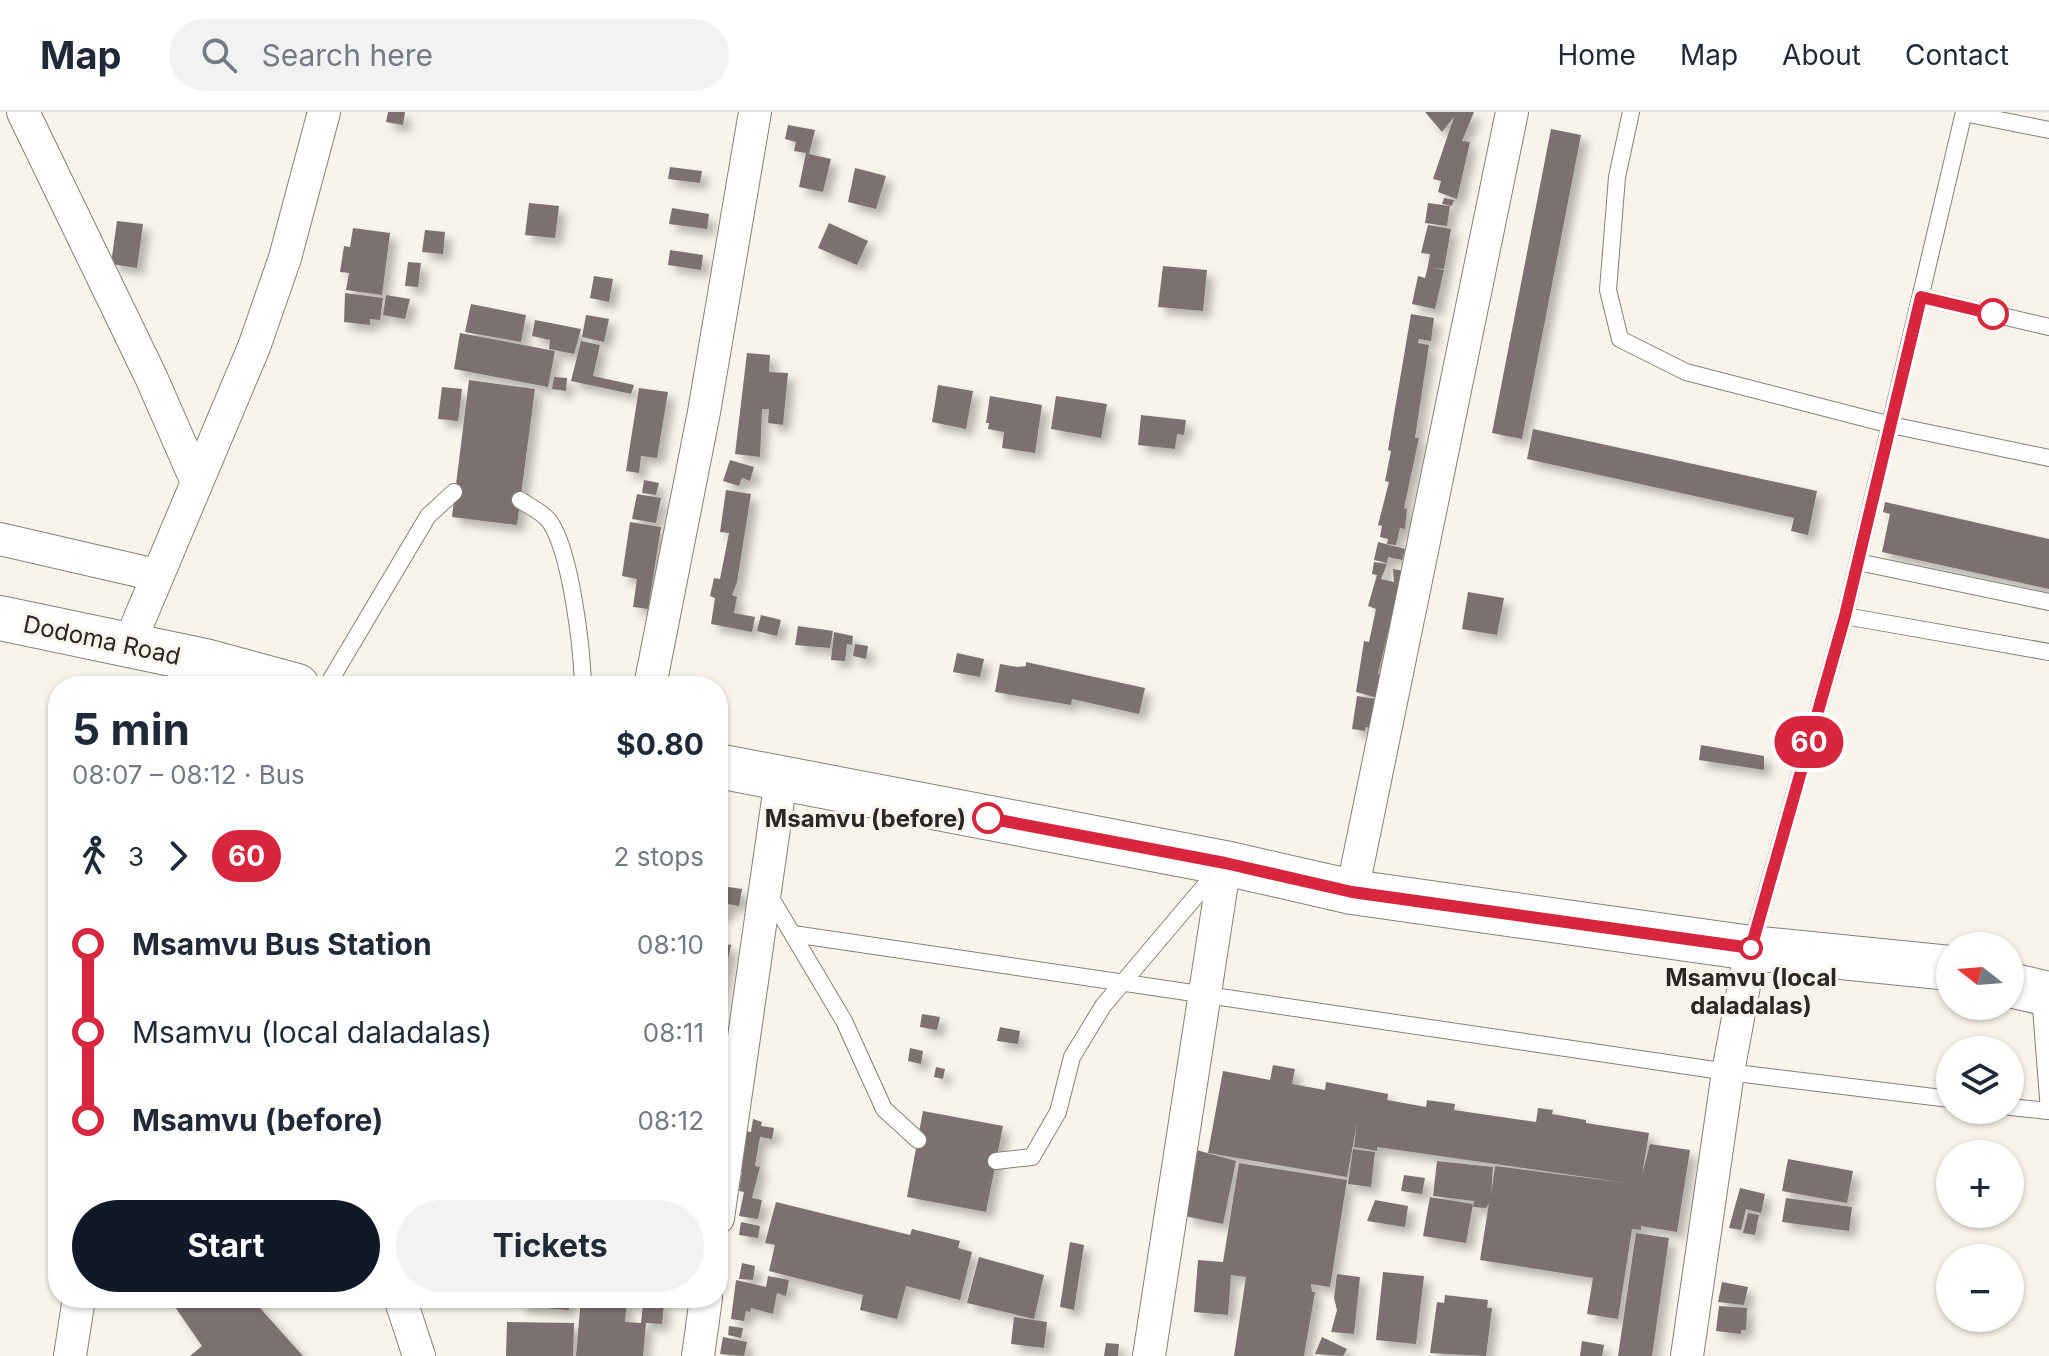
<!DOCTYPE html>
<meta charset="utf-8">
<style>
:root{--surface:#fff;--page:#f2f2f3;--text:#1f2937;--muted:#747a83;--line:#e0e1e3;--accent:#111827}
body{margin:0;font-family:Inter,sans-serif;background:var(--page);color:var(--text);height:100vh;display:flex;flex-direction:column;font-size:30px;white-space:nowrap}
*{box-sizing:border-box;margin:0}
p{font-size:26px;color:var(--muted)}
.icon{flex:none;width:44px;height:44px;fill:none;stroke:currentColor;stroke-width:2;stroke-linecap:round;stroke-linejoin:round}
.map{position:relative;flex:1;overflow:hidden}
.details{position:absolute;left:48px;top:564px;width:680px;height:632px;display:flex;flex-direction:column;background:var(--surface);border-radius:32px;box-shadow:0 2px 6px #0004}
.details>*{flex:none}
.badge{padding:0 16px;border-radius:26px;font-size:28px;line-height:52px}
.needle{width:52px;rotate:287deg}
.buttons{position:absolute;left:1936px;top:820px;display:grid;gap:16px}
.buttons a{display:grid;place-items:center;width:88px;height:88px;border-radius:50%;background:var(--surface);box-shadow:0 2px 6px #0004;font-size:40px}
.map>.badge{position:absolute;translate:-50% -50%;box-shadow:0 0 0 4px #fff}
.legs{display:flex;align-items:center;gap:12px;height:88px;padding:0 24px;font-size:26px}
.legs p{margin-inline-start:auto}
.summary{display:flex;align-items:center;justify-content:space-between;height:136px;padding:0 24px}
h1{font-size:44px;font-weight:700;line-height:60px}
.action{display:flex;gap:16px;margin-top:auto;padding:16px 24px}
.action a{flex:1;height:92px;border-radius:48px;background:var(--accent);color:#fff;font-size:32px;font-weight:700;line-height:92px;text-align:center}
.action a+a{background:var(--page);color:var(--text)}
ul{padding:0 24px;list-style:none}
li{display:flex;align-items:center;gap:28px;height:88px;font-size:30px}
li i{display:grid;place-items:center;width:12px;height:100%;margin:0 10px;background:currentColor}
li i::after{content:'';width:20px;height:20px;margin:-10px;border:6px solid;border-radius:50%;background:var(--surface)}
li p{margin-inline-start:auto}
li:first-child i{background:linear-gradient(#0000 50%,currentColor 0)}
li:last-child i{background:linear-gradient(currentColor 50%,#0000 0)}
header{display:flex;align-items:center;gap:48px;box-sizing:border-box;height:112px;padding:0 40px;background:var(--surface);border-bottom:2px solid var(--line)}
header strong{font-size:38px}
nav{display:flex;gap:44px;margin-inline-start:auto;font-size:28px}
.search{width:560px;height:72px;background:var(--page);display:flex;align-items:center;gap:20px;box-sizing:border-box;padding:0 28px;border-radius:44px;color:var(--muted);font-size:30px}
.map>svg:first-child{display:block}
</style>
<header>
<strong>Map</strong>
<div class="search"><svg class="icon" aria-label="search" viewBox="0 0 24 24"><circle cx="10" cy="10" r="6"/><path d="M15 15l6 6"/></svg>Search here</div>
<nav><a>Home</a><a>Map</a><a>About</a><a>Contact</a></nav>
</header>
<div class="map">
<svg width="2049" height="1244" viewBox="0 0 2049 1244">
<defs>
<filter id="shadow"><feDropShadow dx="7" dy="7" stdDeviation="4" flood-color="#0004"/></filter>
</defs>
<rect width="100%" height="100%" fill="#f8f4eb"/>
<g fill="#7c716f" filter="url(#shadow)">
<path d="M388,0H405L403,13L386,10Z"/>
<path d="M1425,0H1474L1462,29L1470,30L1457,87L1438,80L1441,69L1433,67L1454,5L1442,20Z"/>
<path d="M788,13L815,18L809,42L831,47L823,80L799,75L806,41L794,39L796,30L785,27Z"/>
<path d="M1551,17L1581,23L1522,327L1492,321Z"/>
<path d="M670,55L702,59L700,71L668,67Z"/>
<path d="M855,56L886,64L876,97L848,90Z"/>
<path d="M1444,86L1454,88L1452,94L1442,92Z"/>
<path d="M529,91L559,94L555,126L525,123Z"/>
<path d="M1428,91L1450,94L1447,114L1425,111Z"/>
<path d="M672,96L709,102L707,117L669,112Z"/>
<path d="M117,109L143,112L137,156L111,152Z"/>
<path d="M829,111L868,129L857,153L818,136Z"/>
<path d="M1428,113L1451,117L1444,157L1434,156L1444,158L1435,197L1412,192L1418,164L1425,166L1428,154L1430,142L1421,141Z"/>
<path d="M353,116L390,121L382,183L346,178L349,161L340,160L344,134L350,135Z"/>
<path d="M425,118L445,120L443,142L422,140Z"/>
<path d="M670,138L703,143L701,158L668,153Z"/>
<path d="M408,150L421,151L418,175L405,174Z"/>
<path d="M1163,154L1207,158L1203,199L1158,195Z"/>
<path d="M594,164L613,167L609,190L590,186Z"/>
<path d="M345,181L383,186L380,208L370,207V213L344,210Z"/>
<path d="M386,183L410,187L405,207L383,203Z"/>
<path d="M471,192L526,203L521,230L465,220Z"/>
<path d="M1411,202L1434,206L1431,229L1419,227L1418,231L1429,233L1415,326H1419L1404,396L1407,397L1405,417L1400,416L1396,433L1387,432L1388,427L1380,425L1382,414L1378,413L1389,370L1385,369L1391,339L1388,338Z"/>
<path d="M586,203L609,207L604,230L582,225Z"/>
<path d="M535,208L581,217L574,242L549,237L550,228L532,224Z"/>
<path d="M460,221L555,239L548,275L454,257Z"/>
<path d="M581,229L600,233L593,264L634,273L631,282L571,269Z"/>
<path d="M747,241L770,243L769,260L788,261L783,313L768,311L769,297H762L760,345L735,342Z"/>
<path d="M554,265L567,266L566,279L552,277Z"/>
<path d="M469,268L535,277L517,413L452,405Z"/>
<path d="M938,273L973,279L966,317L932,310Z"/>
<path d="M442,275L462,277L458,309L438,307Z"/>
<path d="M639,276L668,280L657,346L641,344L639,361L626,359Z"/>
<path d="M990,284L1042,293L1035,341L1002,336L1004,320L988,317L989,311H986Z"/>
<path d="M1056,284L1107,292L1101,326L1051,317Z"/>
<path d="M1141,303L1186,308L1184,323L1177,322L1175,337L1138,333Z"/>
<path d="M1533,317L1817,379L1808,423L1791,419L1794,406L1527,347Z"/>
<path d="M730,348L754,355L750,369L742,366L739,374L723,369Z"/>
<path d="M644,368L659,371L656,383L642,381Z"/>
<path d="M726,378L751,382L737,470L732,483L737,485L734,501L755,505L752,520L711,512L715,486L710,484L714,466L720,467L729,421L720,420Z"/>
<path d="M637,382L661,386L656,411L632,407Z"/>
<path d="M1885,390L2049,427V477L1882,440L1890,402L1883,400Z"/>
<path d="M630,410L661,415L648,497L633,495L637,467L622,464Z"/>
<path d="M1378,430L1405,437L1402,448L1388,445L1387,451L1374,448Z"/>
<path d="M1374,450L1387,452L1381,467L1394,470L1393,457L1405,459L1399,501L1393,500L1396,505L1393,518L1389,516L1378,562L1382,563L1378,586L1356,580L1364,529L1369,530L1376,497L1368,494L1377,463L1372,462Z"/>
<path d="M1468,480L1504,486L1497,523L1462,517Z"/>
<path d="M761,503L781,508L777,524L757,519Z"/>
<path d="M798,514L833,519L830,536L795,533Z"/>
<path d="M834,520L853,524L852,533L847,532L845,549L831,548Z"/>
<path d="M855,532L868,534L866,547L853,544Z"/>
<path d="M957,541L984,547L980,565L953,560Z"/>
<path d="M1026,550L1145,576L1139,602L1072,587L1071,593L995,580L1000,552L1017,555L1026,554Z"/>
<path d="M1357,584L1382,588L1373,616L1366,615L1365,619L1352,617Z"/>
<path d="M1701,633L1764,644V658L1699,648Z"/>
<path d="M722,774L742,777L739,794L728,792L727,803L718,802V779L722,780Z"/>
<path d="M718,831L731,833L719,893H718Z"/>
<path d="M922,902L940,905L937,918L920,915Z"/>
<path d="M1000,915L1020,919L1018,932L997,929Z"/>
<path d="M910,936L923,939L921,952L908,949Z"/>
<path d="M1273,953L1295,957L1292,972L1325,978L1326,970L1388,982L1387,988L1426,995L1427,988L1455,992L1454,998L1536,1010L1538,996L1553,998L1552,1002L1586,1008V1011L1649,1021L1642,1063L1650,1032L1690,1038L1677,1120L1641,1114V1118L1632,1117L1618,1207L1587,1202L1593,1166L1480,1148L1489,1091L1486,1096L1473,1095L1474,1089L1433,1084L1437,1049L1493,1055L1491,1084L1495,1054L1627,1071L1377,1035V1039L1354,1035L1357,1011L1347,1065L1208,1041L1223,959L1270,968Z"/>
<path d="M936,955L945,957L943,967L934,965Z"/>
<path d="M923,999L1003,1014L986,1100L907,1085Z"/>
<path d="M753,1007L762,1010L761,1014L774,1016L772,1027L760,1025L755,1054L760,1055L752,1086L762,1088L758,1107L739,1104L744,1080L739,1079L742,1060L738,1059L746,1019L751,1020Z"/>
<path d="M1193,1037L1236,1049L1223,1112L1185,1104Z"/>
<path d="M1353,1037L1375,1040L1371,1075L1348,1072Z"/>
<path d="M1788,1047L1853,1059L1847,1091L1782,1079Z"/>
<path d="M1239,1051L1347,1068L1330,1175L1311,1172L1312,1180H1315L1304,1244H1234L1246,1165L1231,1163L1228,1203L1194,1200L1198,1148L1223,1150Z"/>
<path d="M1404,1063L1425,1066L1422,1082L1401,1079Z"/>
<path d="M1740,1076L1765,1082L1761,1101L1746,1097L1741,1118L1729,1116Z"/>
<path d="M1430,1085L1473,1092L1466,1131L1423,1124Z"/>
<path d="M1786,1086L1852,1095L1849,1119L1782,1110Z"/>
<path d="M1375,1088L1408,1094L1405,1115L1367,1109Z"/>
<path d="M776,1090L910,1123L912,1117L960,1129L958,1136L972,1140L960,1188L906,1174L897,1207L860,1198L863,1183L769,1159L775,1133L765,1131Z"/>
<path d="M1748,1101L1759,1103L1755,1123L1743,1121Z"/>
<path d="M741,1110L760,1114L758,1126L739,1123Z"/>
<path d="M1636,1121L1669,1126L1652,1244H1618Z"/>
<path d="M1070,1130L1084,1133L1074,1198L1060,1195Z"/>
<path d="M979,1145L1044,1163L1034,1207L967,1191Z"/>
<path d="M742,1151L755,1154L753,1168L739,1167Z"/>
<path d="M1383,1160L1424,1164L1416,1232L1376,1228Z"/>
<path d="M1337,1162L1360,1165L1354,1222L1331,1220L1337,1198L1334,1186Z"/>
<path d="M768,1164L789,1168L786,1184L777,1181L773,1202L751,1196L750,1200L746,1199L744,1209L731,1207L736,1168L766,1175Z"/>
<path d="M1722,1170L1748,1175L1744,1193L1718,1190Z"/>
<path d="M1445,1183L1488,1188L1487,1196H1492L1486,1244L1430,1241L1437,1190L1444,1191Z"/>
<path d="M192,1186H251L303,1244H190L202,1234L175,1195Z"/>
<path d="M520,1186H570L569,1198L519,1194Z"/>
<path d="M581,1186H627L625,1210L641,1211L643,1192L632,1191V1186H657L656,1190L664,1191L662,1212L646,1211L643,1244H576Z"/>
<path d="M1719,1194L1747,1196L1746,1218H1741V1222L1716,1219Z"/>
<path d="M1014,1205L1047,1210L1044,1236L1011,1232Z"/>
<path d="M507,1210L574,1211L573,1244H506Z"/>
<path d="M729,1214L743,1216L741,1226L728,1223Z"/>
<path d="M723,1225L747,1230L744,1244L720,1242Z"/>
<path d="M1322,1225L1347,1237L1343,1244L1315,1242Z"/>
<path d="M1582,1229L1604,1233L1602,1244H1580Z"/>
<path d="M1106,1231L1119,1232L1118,1244H1104Z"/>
</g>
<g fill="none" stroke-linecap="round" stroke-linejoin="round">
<defs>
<g id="lane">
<path d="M1631,0L1617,65L1608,178L1620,227L1686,260L1891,313L2049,346"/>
<path d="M1964,1L2049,18"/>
<path d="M1921,185L2049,215"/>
<path d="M520,388C529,394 544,401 550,410C571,441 582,536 583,574"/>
<path d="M1858,450L2049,490"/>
<path d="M1845,504L2049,540"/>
<path d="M327,574L428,404L454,380"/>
<path d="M768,781L844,909L884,997L918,1028"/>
<path d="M793,822L1728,960L1950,987"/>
<path d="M1751,835L1845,504L1964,0"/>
<path d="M2040,883L2049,999"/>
<path d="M2010,995L2048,999"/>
<path d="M996,1049L1032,1045L1058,1000L1072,945L1103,894L1218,758"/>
</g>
<g id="street">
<path d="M23,0L151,265L196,368"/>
<path d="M0,427L156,463"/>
<path d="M129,532L254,235L285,146L324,0"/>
<path d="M650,574L704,300L755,0"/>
<path d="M1352,780L1512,0"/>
<path d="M718,1106L781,667"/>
<path d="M400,1186L419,1244"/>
<path d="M70,1244L79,1186"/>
<path d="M698,1244L706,1186"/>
<path d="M1149,1244L1225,751"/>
<path d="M1687,1244L1728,960L1751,836"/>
</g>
<g id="highway">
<path d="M0,506L205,549L297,574"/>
<path d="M718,654L1225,751L1352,780L1751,836L1950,856"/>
<path d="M2010,873L2049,882"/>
</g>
</defs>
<use href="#lane" stroke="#848179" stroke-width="18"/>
<use href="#street" stroke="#848179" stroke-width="34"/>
<use href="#highway" stroke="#848179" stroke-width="46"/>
<use href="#lane" stroke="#fff" stroke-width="16"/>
<use href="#street" stroke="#fff" stroke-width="32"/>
<use href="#highway" stroke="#fff" stroke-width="44"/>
</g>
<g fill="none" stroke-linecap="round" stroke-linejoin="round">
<defs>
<path id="line-1" d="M988,706L1225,751L1352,780L1751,836L1845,504L1921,185L1993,202"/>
</defs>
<use href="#line-1" stroke="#fff" stroke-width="18"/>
<use href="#line-1" stroke="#d7263d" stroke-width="12"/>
</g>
<g fill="#fff" stroke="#d7263d" stroke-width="4">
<circle cx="1993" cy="202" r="14"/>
<circle cx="988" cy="706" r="14"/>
<circle cx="1751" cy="836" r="10"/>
</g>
<g text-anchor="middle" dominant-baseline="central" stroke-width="6" stroke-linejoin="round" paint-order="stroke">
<g font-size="24" fill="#292825" stroke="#f8f4eb">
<text transform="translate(102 528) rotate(12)">Dodoma Road</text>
</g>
<g font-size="24" font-weight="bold" fill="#292825" stroke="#f8f4eb" text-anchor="end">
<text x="966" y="706">Msamvu (before)</text>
<text x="1751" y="865" text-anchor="middle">Msamvu (local<tspan x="1751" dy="28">daladalas)</tspan></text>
</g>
</g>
</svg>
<div class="buttons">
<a><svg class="needle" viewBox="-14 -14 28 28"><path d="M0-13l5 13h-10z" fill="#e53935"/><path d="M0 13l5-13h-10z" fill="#747a83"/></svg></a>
<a><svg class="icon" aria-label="layers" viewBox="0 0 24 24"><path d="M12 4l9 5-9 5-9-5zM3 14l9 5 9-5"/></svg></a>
<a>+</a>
<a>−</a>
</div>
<b class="badge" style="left:1809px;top:630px;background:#d7263d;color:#fff">60</b>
<section class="details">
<div class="summary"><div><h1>5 min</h1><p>08:07 – 08:12 · Bus</p></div><b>$0.80</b></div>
<div class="legs"><svg class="icon" aria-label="walk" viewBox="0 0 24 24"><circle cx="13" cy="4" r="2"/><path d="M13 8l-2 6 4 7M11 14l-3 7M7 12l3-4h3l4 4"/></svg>3<svg class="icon" aria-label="forward" viewBox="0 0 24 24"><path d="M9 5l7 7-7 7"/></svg><b class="badge" style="background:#d7263d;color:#fff">60</b><p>2 stops</p></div>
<ul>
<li><i style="color:#d7263d"></i><b>Msamvu Bus Station</b><p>08:10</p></li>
<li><i style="color:#d7263d"></i><span>Msamvu (local daladalas)</span><p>08:11</p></li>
<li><i style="color:#d7263d"></i><b>Msamvu (before)</b><p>08:12</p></li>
</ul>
<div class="action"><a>Start</a><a>Tickets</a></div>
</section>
</div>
